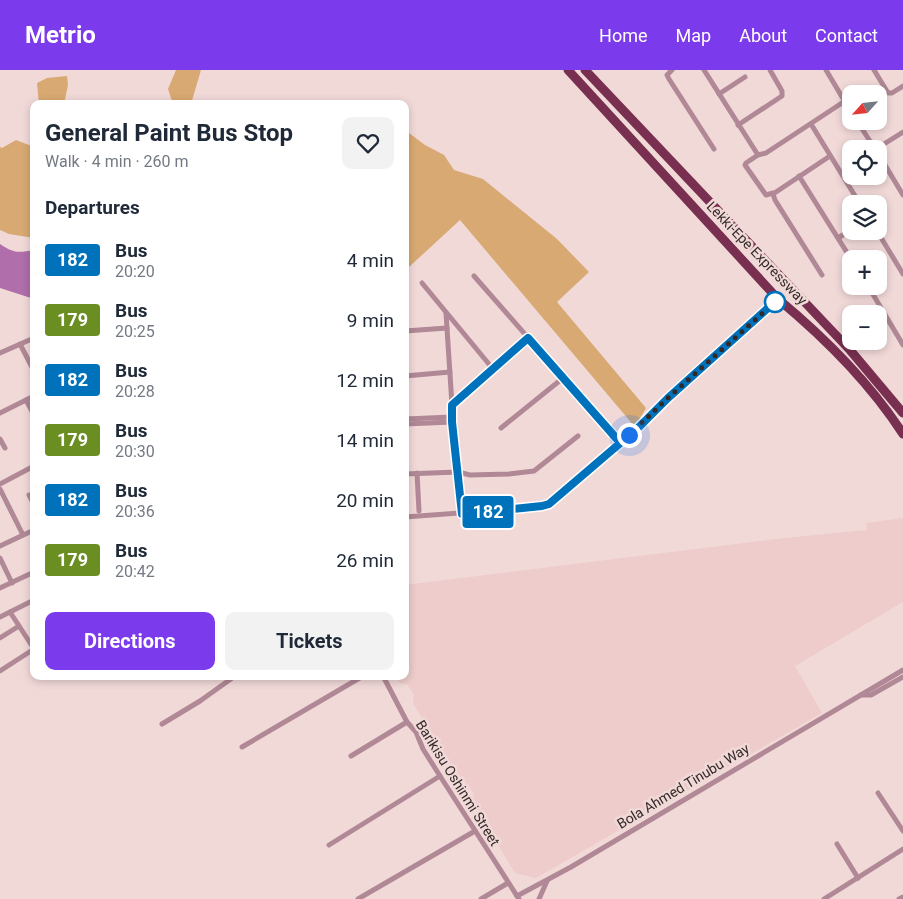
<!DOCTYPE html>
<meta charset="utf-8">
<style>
:root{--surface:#fff;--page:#f2f2f3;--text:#1f2937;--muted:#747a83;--accent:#7c3aed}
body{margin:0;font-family:Roboto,sans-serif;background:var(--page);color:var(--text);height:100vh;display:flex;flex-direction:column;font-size:19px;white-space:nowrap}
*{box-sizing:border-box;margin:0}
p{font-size:16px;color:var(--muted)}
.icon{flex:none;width:28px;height:28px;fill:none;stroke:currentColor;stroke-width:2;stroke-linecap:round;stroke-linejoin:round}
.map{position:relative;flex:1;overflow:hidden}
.drawer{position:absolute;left:30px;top:30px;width:379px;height:580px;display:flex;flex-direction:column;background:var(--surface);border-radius:10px;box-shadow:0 2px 8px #0003}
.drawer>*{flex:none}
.badge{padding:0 10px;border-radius:4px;font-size:18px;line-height:32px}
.needle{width:32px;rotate:243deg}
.buttons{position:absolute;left:842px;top:15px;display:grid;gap:10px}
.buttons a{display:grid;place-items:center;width:45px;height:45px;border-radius:10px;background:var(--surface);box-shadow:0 2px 8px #0003;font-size:25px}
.you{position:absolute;width:25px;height:25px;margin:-12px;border:4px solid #fff;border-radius:50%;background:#1a73e8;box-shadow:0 0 0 8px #1a73e833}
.map>.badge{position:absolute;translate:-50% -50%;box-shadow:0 0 0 2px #fff}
h2{padding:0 15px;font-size:19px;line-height:45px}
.round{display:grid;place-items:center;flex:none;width:52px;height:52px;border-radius:10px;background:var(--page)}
.headline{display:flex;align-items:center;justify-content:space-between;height:85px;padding:0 15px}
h1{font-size:24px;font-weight:700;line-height:38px}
.action{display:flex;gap:10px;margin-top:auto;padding:10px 15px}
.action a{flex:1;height:58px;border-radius:10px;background:var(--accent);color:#fff;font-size:20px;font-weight:700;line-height:58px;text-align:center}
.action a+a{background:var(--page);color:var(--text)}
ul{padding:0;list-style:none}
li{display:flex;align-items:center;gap:15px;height:60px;padding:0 15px}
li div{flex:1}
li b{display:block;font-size:19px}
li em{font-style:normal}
li .badge{min-width:55px;font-weight:700;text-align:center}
header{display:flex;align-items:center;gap:30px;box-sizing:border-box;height:70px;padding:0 25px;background:var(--accent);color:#fff}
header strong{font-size:24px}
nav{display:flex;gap:28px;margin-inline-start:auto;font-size:18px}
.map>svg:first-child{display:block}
</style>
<header>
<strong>Metrio</strong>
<nav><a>Home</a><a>Map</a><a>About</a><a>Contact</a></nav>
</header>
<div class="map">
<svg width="903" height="829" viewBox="0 0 903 829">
<rect width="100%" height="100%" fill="#f1d9d8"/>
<path fill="#edcccb" d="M903,448V532L795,596L822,643L536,808L515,803L472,732L474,724L467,713L460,711L413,633L414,625L408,615L400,613L396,606H405V515L784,468L867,460L866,453Z"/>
<g fill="#d8a972">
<path d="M176,0H201L191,34H168L172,31L168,19Z"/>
<path d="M67,6L68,15L64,34H39L37,13L47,8Z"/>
<path d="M405,60L425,75L444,85L454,100L483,109L557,169L589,202L557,232L646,338L635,357L460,150L409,197L405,194Z"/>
<path d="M16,70L34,77V168L9,164L0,160V77L2,78Z"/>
</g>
<path fill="#b06eab" d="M0,174C13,183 18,183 34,180V229L0,218Z"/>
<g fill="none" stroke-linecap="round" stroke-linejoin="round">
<g stroke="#b08896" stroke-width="5">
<path d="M672,0L667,5L669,9L714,79"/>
<path d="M704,0L758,85L766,83L845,31"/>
<path d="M826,0L851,42"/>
<path d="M874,0L888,23H892L903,16"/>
<path d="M719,24L745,7"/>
<path d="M857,51L875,79"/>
<path d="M811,54L860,134"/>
<path d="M738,55L782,26V21L770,0"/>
<path d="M876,79L903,62"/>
<path d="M758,85L746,93L745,95L766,125L773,123"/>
<path d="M879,85L903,125"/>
<path d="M799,106L851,189"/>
<path d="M877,161L903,204"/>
<path d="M838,168L851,160"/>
<path d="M822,205L775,130L773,124L830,86"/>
<path d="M474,206L616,368"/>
<path d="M422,213L493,299"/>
<path d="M868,216L903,275"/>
<path d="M446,243L452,335"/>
<path d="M405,261L447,258"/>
<path d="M20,274L34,301"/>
<path d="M0,283L34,268"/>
<path d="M405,306L450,302"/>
<path d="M26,330L34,345"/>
<path d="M0,343L34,326"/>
<path d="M405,349L452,347"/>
<path d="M405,354L452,352"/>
<path d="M501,358L563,308"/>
<path d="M0,369L5,378"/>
<path d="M417,403L419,441"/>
<path d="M405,404L458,402L470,405L509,404L534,401L578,366"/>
<path d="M0,414L34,396"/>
<path d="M0,419L23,465"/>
<path d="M29,425L34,435"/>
<path d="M462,444L452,352V335L528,268"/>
<path d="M405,447L542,437L549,434L639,357L668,328L778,229"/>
<path d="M0,476L34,460"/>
<path d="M0,488L12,513"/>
<path d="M0,518L34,502"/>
<path d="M0,547L34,530"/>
<path d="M0,568L19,556"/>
<path d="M0,601L34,579L10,542"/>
<path d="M383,606L407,652L416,662L423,679L440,706L519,829"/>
<path d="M861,625H871L903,607"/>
<path d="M162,654L200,631L235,606"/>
<path d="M242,677L363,606"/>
<path d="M351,686L407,652"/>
<path d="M878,723L903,761"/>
<path d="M837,774L858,808"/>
<path d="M329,775L440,706"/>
<path d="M517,826L571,797L903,600"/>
<path d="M358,829L475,761"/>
<path d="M481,829L508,813"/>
<path d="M539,829L547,811"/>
<path d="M824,829L903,779"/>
<path d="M899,829L903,827"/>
</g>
<g stroke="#782f50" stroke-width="9">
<path d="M568,0L778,229C825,268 870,313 903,364"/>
<path d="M585,0L850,280L903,343"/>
</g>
</g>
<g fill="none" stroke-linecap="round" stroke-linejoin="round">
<defs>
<path id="line" d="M616,368L528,268L452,335V352L462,444L542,436L549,434L639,357L668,328L778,229"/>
</defs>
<use href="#line" stroke="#fff" stroke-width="11"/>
<use href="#line" stroke="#0072bc" stroke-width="8"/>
<path stroke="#322928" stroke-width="5" stroke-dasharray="0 9" d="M629,365L668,328L775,232"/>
</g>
<circle fill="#fff" stroke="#0072bc" stroke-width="2.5" cx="775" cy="232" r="10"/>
<g text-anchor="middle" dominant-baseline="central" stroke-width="5" stroke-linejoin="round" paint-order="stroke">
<g font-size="14" fill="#322928" stroke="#f1d9d8">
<text transform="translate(757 183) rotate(46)">Lekki-Epe Expressway</text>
<text transform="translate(458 713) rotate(58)">Barikisu Oshinmi Street</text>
<text transform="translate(683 716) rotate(-31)">Bola Ahmed Tinubu Way</text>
</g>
</g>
</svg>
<div class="buttons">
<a><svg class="needle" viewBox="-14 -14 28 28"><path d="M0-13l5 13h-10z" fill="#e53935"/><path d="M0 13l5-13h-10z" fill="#747a83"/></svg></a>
<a><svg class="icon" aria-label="locate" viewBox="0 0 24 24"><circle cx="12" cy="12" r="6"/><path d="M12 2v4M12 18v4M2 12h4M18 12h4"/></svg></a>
<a><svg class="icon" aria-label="layers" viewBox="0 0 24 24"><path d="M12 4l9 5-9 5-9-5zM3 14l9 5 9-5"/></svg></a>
<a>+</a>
<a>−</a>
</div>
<div class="you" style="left:629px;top:365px"></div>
<b class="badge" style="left:488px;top:442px;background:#0072bc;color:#fff">182</b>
<section class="drawer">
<div class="headline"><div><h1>General Paint Bus Stop</h1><p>Walk · 4 min · 260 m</p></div><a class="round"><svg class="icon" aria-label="heart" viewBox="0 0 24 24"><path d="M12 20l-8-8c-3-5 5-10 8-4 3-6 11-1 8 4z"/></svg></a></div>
<h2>Departures</h2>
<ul>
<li><span class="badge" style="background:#0072bc;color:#fff">182</span><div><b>Bus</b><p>20:20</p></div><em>4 min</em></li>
<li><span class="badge" style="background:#6b8e23;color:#fff">179</span><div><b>Bus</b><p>20:25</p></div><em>9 min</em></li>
<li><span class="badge" style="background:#0072bc;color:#fff">182</span><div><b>Bus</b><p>20:28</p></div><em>12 min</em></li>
<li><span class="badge" style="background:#6b8e23;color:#fff">179</span><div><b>Bus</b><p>20:30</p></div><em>14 min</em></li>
<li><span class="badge" style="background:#0072bc;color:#fff">182</span><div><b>Bus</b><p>20:36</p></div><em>20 min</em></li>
<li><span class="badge" style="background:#6b8e23;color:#fff">179</span><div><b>Bus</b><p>20:42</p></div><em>26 min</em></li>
</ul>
<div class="action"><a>Directions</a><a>Tickets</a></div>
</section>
</div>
